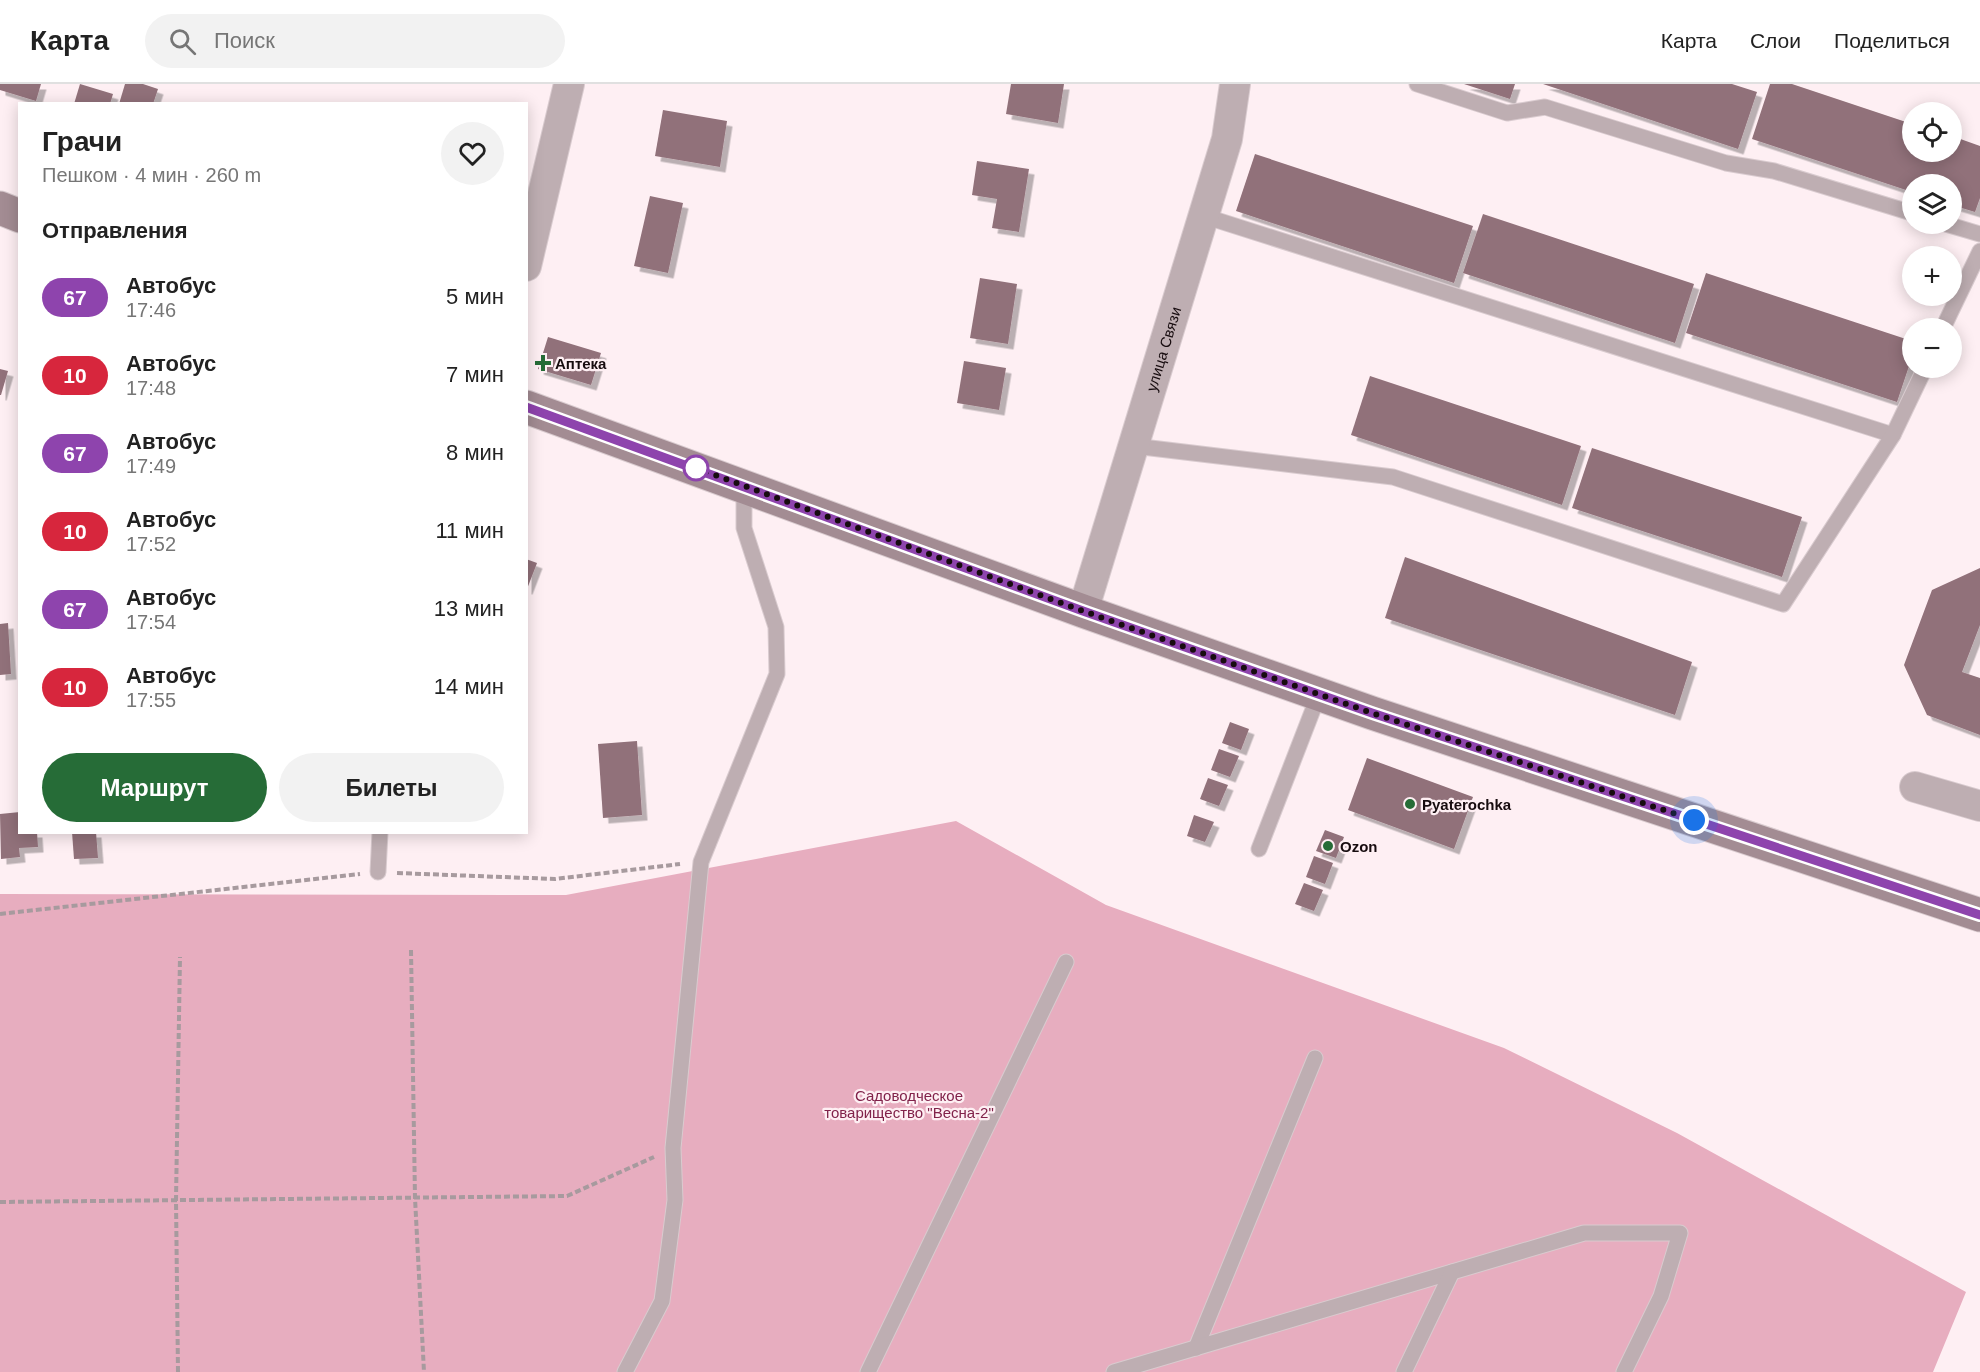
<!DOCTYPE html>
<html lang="ru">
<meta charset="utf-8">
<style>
:root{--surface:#fff;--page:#f2f2f2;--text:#222;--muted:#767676;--line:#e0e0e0;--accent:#266c37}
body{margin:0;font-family:Arial,sans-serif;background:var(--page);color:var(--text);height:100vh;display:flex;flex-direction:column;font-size:22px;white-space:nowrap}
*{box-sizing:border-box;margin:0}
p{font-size:20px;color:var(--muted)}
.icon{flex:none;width:33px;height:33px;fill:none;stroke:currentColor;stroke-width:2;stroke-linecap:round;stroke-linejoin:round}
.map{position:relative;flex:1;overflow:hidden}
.details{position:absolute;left:18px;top:18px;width:510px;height:732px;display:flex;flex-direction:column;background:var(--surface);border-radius:0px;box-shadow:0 3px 15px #0003}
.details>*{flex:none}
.badge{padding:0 12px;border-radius:20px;font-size:21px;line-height:39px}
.buttons{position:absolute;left:1902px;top:18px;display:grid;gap:12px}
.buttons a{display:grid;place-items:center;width:60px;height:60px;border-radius:50%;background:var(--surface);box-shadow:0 3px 15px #0003;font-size:30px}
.you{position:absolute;width:30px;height:30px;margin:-15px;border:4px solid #fff;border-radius:50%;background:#1a73e8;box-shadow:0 0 0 9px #1a73e833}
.map>.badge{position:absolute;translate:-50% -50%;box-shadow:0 0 0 3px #fff}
h2{padding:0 24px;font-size:22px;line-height:54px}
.round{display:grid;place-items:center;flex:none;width:63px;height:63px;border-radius:32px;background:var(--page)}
.summary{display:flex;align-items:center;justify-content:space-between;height:102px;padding:0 24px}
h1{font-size:28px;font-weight:600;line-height:45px}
.cta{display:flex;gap:12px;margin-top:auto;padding:12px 24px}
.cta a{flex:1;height:69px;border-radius:36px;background:var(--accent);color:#fff;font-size:24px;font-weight:600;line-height:69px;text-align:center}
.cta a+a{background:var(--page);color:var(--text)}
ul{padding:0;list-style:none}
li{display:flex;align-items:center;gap:18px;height:78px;padding:0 24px}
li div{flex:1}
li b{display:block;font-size:22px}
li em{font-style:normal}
li .badge{min-width:66px;font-weight:700;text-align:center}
header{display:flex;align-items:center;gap:36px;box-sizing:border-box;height:84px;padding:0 30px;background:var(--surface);border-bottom:2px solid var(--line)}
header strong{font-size:28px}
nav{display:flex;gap:33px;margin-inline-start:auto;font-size:21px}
.search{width:420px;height:54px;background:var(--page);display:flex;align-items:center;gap:15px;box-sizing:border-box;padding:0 21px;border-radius:33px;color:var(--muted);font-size:22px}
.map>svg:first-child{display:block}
</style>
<header>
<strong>Карта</strong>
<div class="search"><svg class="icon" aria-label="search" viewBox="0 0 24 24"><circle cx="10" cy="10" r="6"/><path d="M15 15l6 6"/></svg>Поиск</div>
<nav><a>Карта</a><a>Слои</a><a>Поделиться</a></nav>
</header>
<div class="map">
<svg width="1980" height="1288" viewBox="0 0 1980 1288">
<defs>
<filter id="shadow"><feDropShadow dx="5.5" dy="5.5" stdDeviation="0" flood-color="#0004"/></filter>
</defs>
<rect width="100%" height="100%" fill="#feeff3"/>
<path fill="#e7adbf" d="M956,737L1106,821L1504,964L1677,1049L1966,1208L1933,1288H0V810L566,811Z"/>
<g fill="#91717a" filter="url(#shadow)">
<path d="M0,0H41L36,17L0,6Z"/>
<path d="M80,0L113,10L110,20H74Z"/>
<path d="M125,0H143L158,5L153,20H119Z"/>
<path d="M1011,0H1064L1058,39L1006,30Z"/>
<path d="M1464,0H1515L1510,15Z"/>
<path d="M1543,0H1732L1757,8L1738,65Z"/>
<path d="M1770,0H1792L1912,40V68H1952V52L1980,62V114L1975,128L1952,121V100H1912V108L1752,55Z"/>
<path d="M663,26L727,37L720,83L655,72Z"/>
<path d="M1255,70L1473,142L1454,199L1236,127Z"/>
<path d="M977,77L1029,85L1019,148L992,144L997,115L972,111Z"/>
<path d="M650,112L683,119L668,189L634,182Z"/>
<path d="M1483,130L1694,200L1675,259L1463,189Z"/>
<path d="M1706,189L1912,257V273L1897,318L1686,249Z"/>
<path d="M980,194L1017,200L1008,260L970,254Z"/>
<path d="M548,253L601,269L591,301L538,285Z"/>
<path d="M964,277L1006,284L999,326L957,319Z"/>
<path d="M0,285L8,287L1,311H0Z"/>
<path d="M1370,292L1581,362L1562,421L1351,351Z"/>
<path d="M1592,364L1802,433L1782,493L1572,424Z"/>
<path d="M1405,473L1692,578L1675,631L1385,534Z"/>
<path d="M526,475L537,479L527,505H526Z"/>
<path d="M1980,484V541L1962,588L1980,594V651L1927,631L1904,581L1932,506Z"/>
<path d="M8,539L11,590L0,591V540Z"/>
<path d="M1230,638L1249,645L1241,666L1222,659Z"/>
<path d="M637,657L642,731L603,734L598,660Z"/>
<path d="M1219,665L1239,672L1230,693L1211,686Z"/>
<path d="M1367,674L1473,713L1454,765L1348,726Z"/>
<path d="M1208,694L1228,701L1219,722L1200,715Z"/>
<path d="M20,728V748H37L38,763L19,764L20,773L1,775L0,730Z"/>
<path d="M1194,731L1214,738L1205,758L1187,752Z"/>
<path d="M1325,746L1344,753L1336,774L1316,767Z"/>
<path d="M72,748H96L98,774L74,775Z"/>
<path d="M1314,772L1333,779L1325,800L1306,793Z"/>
<path d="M1304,799L1323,806L1314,827L1295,820Z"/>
</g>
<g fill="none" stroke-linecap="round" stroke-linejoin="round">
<defs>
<g id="lane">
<path d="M1417,0L1507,29L1545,23L1726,79L1774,87L1912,129"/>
<path d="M1204,132L1893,351"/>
<path d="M1946,140L1980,150"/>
<path d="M1943,244L1980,167"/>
<path d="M1134,362L1393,393L1783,520L1893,351L1925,284"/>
<path d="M1259,765L1319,610"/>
<path d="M378,788L380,748"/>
<path d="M1196,1264L1315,974"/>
<path d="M625,1288L662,1217L675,1116L673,1064L701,778L777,590L776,543L744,444V402"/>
<path d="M868,1288L1066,878"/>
<path d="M1114,1288L1584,1149H1680L1661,1212L1624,1288"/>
<path d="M1404,1288L1452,1188"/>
</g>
<g id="street">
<path d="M526,182L569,0"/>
<path id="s1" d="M1083,527L1227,55L1235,0"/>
<path d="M1915,703L1980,722"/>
</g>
<g id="secondary">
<path d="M0,124L20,132"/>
<path d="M526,323L1083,527L1372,629L1980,831"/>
</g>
</defs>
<use href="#lane" stroke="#d9cbcf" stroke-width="17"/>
<use href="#street" stroke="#d9cbcf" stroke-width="32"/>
<use href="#secondary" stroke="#d9cbcf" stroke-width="35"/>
<g stroke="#a79a9e" stroke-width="4" stroke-dasharray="6 3" stroke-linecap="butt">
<path d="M397,789L555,795L680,780"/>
<path d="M0,830L360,790"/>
<path d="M411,866L415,1114L424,1288"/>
<path d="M0,1118L567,1112L654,1073"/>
<path d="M178,1288L176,1116L180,873"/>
</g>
<use href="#lane" stroke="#beaeb2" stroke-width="15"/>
<use href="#street" stroke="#beaeb2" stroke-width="30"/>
<use href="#secondary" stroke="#a38c93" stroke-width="33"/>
</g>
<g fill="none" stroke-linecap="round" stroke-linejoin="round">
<defs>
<path id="line" d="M526,323L1083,527L1372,629L1980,831"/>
</defs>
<use href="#line" stroke="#fff" stroke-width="14"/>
<use href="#line" stroke="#8e44ad" stroke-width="9"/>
<path stroke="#170c0f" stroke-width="6" stroke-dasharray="0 10.8" d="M696,384L1083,527L1372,629L1694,736"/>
</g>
<g fill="#266c37" stroke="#feeff3" stroke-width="2">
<path d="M540 270h6v6h6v6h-6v6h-6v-6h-6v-6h6z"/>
<circle cx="1410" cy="720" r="6"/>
<circle cx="1328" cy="762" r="6"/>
</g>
<circle fill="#fff" stroke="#8e44ad" stroke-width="3" cx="696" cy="384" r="12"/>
<g text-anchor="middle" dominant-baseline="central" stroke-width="4.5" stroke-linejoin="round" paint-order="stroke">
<g font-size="15" fill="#170c0f" stroke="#feeff3">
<text stroke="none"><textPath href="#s1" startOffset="274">улица Связи</textPath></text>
</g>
<g font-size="15" font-weight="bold" fill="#170c0f" stroke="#feeff3" text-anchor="start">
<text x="555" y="279">Аптека</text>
<text x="1422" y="720">Pyaterochka</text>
<text x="1340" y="762">Ozon</text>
</g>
<g font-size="15" fill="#81224a" stroke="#feeff3">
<text x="909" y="1011">Садоводческое<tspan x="909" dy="17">товарищество "Весна-2"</tspan></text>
</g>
</g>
</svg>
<div class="buttons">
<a><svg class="icon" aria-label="locate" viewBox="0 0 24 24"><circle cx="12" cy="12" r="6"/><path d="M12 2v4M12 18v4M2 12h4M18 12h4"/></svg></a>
<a><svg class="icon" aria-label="layers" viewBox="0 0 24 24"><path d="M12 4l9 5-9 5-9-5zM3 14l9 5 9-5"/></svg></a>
<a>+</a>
<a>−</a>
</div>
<div class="you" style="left:1694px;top:736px"></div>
<section class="details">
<div class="summary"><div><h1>Грачи</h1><p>Пешком · 4 мин · 260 m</p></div><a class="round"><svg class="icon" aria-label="heart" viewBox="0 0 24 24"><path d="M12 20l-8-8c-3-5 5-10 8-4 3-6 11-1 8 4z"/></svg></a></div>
<h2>Отправления</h2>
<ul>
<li><span class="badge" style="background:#8e44ad;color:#fff">67</span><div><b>Автобус</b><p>17:46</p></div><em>5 мин</em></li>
<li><span class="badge" style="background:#d7263d;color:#fff">10</span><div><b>Автобус</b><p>17:48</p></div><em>7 мин</em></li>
<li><span class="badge" style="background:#8e44ad;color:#fff">67</span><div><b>Автобус</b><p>17:49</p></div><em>8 мин</em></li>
<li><span class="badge" style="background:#d7263d;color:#fff">10</span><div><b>Автобус</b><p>17:52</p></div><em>11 мин</em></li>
<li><span class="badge" style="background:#8e44ad;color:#fff">67</span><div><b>Автобус</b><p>17:54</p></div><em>13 мин</em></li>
<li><span class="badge" style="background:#d7263d;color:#fff">10</span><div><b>Автобус</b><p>17:55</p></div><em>14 мин</em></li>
</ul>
<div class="cta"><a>Маршрут</a><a>Билеты</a></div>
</section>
</div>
